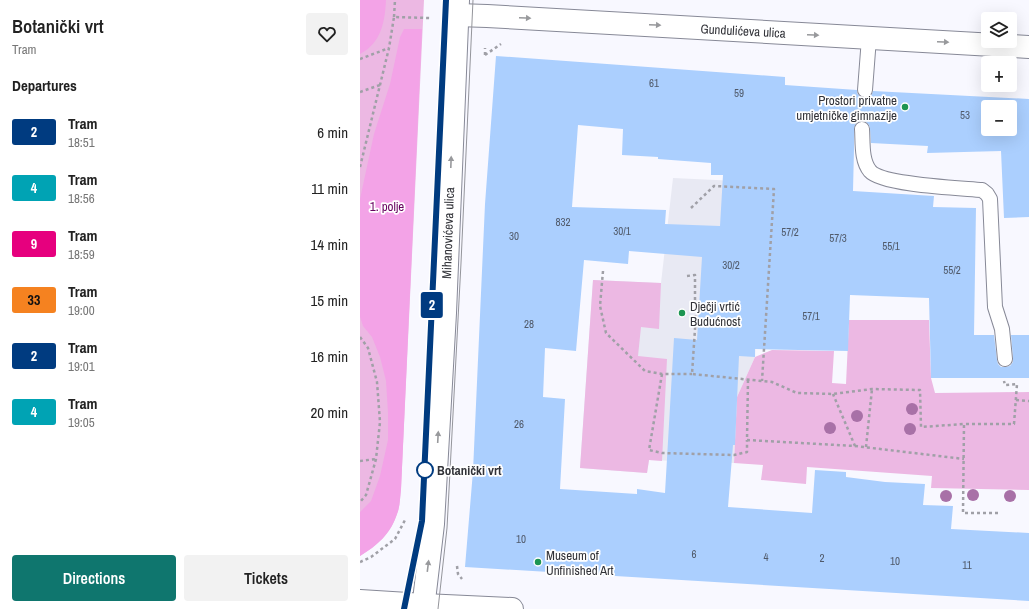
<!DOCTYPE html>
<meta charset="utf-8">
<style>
:root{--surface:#fff;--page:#f2f2f2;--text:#222;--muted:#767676;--accent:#0f766e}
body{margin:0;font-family:"Archivo Narrow",sans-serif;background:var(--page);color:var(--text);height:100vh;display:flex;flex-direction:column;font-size:15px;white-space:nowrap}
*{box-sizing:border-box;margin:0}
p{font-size:13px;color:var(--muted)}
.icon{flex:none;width:22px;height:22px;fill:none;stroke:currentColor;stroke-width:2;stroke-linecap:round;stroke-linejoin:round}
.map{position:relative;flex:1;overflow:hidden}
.panel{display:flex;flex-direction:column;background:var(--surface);width:360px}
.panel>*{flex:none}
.badge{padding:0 8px;border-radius:3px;font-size:14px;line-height:26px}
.controls{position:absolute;left:621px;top:12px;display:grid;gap:8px}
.controls a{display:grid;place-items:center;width:36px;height:36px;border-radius:4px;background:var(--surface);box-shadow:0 4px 16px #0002;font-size:20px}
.map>.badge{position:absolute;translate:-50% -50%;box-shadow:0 0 0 2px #fff}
h2{padding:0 12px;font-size:15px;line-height:36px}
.round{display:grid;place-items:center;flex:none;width:42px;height:42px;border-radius:4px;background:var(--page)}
.head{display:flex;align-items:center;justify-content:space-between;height:68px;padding:0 12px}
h1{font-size:19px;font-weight:600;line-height:30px}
.cta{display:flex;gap:8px;margin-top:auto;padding:8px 12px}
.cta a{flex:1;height:46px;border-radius:4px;background:var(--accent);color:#fff;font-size:16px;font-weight:600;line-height:46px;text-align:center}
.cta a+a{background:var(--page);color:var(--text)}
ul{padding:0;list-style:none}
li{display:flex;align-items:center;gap:12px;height:56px;padding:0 12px}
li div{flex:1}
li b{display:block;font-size:15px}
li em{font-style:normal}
li .badge{min-width:44px;font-weight:700;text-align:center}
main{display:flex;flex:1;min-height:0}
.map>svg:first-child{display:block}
</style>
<main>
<section class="panel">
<div class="head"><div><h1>Botanički vrt</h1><p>Tram</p></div><a class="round"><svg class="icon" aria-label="heart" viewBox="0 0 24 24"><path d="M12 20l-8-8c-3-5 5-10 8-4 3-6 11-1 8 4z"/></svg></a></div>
<h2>Departures</h2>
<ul>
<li><span class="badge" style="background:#003b80;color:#fff">2</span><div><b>Tram</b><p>18:51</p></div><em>6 min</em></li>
<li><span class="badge" style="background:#00a3b4;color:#fff">4</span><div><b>Tram</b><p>18:56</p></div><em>11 min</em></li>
<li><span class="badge" style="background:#e6007e;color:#fff">9</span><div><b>Tram</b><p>18:59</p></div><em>14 min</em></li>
<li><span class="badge" style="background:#f58220;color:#111">33</span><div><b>Tram</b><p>19:00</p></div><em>15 min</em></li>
<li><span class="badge" style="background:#003b80;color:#fff">2</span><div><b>Tram</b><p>19:01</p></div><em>16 min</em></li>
<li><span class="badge" style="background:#00a3b4;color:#fff">4</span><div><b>Tram</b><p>19:05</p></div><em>20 min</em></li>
</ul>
<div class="cta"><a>Directions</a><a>Tickets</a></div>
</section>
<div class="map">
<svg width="669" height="609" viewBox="0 0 669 609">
<rect width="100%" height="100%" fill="#f8f8ff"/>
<path fill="#e8e9f3" d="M313,178L420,183L396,342L395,357L377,397L374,463L289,460L287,473L220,468L233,280L301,283Z"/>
<g fill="#ecb8e3">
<path d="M0,0H64L41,489C40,497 40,507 37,514C30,535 18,544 0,556Z"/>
<path d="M233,280L301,283L299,329L281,327L278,356L307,359L302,461L289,460L287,473L220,468Z"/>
<path d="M489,320H569L571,378L575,393L669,392V490L571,488L572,476L447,467L446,484L401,480L403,465L374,463L377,397L395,357L412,350L474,351L472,383L486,384Z"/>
</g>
<g fill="#f3a3e7">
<path d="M0,0H26C25,22 21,43 0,54Z"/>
<path d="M44,29H62L41,489C40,497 40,507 37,514C31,533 17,546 0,556V512L11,501L20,476L28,440V413L26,381L20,357L12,337L3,326L0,317V199L14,134L30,84L40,37Z"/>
</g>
<path fill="#abcffe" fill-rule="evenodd" d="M136,56L425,77V85L497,90V93L500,97L504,98L509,97L512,94L513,91L669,99V217L644,218L641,151L567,153L568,146L511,143L510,129L509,125L506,122L502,121L497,122L495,125L494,129V149L493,191L574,196L573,207L616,208L614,335H634L637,360L638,364L641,367H645L650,366L653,362V358L651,335H669V378H571L569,298L490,295L488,351L395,349V357L379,356L375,445H373L368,507L452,513L455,470L486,472V477L525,482L565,484L563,505L593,506L591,529L669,533V601L105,567L113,471L125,204ZM628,107H650V129H628ZM218,125L263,129L262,155L298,157V159L351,163V175H363L360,226L305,224L306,210L212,207ZM269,251L342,257L337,340L314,338L305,493L277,489V494L200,489L205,399L183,397L185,348L216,351L224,260L268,264Z"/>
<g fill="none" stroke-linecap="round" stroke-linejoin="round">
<defs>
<g id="service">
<path d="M505,90L509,38"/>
<path d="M502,129C503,142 501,160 510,171C522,185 600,188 622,190L627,194L630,199L635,307L642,329L645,359"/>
</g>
<path id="minor" d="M64,605L152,609"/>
<g id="tertiary">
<path d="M97,15L127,16L669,47"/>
<path d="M0,601L64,605"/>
<path d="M63,609L73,524L85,313L98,0"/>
</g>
</defs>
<use href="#service" stroke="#878997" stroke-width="16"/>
<use href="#minor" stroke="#878997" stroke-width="24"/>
<use href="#tertiary" stroke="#878997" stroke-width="24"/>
<g stroke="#a0a0a7" stroke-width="2.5" stroke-dasharray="3 3" stroke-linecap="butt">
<path d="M34,17L35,0"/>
<path d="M125,55L141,44"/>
<path d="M125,55V48"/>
<path d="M0,59L29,48"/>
<path d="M0,92L20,85"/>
<path d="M0,167L29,48L34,17L70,18"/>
<path d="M331,208L354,186L414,189L402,381"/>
<path d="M243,271L240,306L246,333L285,371L302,374H332"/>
<path d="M327,276L335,275V329L332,374L412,382L437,393L473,394L512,389L560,390L561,427L604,424"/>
<path d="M0,337L8,348L17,382L20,422L16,459L6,495L0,502"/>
<path d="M302,374L289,450L302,453L374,455L387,452V440"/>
<path d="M388,380L387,440L495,446L473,394"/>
<path d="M656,400L669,401"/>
<path d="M495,446L604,459"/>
<path d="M506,447L512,389"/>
<path d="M0,461L16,459"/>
<path d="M638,513H603L604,424H654L657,384L645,385L644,381"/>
<path d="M0,562L11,557L35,539L45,520"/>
<path d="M97,566L98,574L102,579"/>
</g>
<use href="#service" stroke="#fff" stroke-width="14"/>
<use href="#minor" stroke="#fff" stroke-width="22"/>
<use href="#tertiary" stroke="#fff" stroke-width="22"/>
<g stroke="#94959b" stroke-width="1">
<path d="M44,609L62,521L86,0"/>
<path d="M78,609L87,528L101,263L113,0"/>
</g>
</g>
<g fill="#a871a7">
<circle cx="552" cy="409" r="6"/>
<circle cx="497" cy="416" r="6"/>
<circle cx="470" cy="428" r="6"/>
<circle cx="550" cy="429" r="6"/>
<circle cx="613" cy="495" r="6"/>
<circle cx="586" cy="496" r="6"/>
<circle cx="650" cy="496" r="6"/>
</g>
<defs><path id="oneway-solid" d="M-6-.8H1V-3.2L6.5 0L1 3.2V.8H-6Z"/></defs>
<g fill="#98999c">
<use href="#oneway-solid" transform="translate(165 18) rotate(3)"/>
<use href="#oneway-solid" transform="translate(295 25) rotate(3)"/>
<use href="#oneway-solid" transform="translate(453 35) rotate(3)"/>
<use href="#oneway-solid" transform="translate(583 42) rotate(3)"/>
<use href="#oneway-solid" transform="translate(91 162) rotate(-88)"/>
<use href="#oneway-solid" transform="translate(78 437) rotate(-87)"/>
<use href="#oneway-solid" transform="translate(68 566) rotate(-83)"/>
</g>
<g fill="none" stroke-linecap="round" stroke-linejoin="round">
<defs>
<path id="line" d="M44,609L62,521L86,0"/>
</defs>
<use href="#line" stroke="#fff" stroke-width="9"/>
<use href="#line" stroke="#003b80" stroke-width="6"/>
</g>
<g fill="#1d9552" stroke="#fff" stroke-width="1.5">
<circle cx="545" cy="107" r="4"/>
<circle cx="322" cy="313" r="4"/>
<circle cx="178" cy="562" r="4"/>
</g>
<circle fill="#fff" stroke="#003b80" stroke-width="2" cx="65" cy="470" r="8"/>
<g text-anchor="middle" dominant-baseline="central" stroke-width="3.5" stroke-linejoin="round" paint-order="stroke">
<g font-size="11" fill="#505a6a">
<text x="294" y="83">61</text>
<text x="379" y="93">59</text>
<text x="605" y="115">53</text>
<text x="203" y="222">832</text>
<text x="262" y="231">30/1</text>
<text x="430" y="232">57/2</text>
<text x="154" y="236">30</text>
<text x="478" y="238">57/3</text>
<text x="531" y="246">55/1</text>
<text x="371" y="265">30/2</text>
<text x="592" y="270">55/2</text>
<text x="451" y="316">57/1</text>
<text x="169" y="324">28</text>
<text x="159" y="424">26</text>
<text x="161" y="539">10</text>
<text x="334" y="554">6</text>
<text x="406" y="557">4</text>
<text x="462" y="558">2</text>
<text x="535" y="561">10</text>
<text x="607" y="565">11</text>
</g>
<g font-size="13" fill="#323339" stroke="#fff">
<text transform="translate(383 31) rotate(3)">Gundulićeva ulica</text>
<text transform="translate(88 233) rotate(-88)">Mihanovićeva ulica</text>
</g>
<g font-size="13" fill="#323339" stroke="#fff" text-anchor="start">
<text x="537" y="100" text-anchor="end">Prostori privatne<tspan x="537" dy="15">umjetničke gimnazije</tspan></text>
<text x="330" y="306">Dječji vrtić<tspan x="330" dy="15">Budućnost</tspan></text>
<text x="186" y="555">Museum of<tspan x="186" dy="15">Unfinished Art</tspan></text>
</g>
<g font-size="13" fill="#67035f" stroke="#fff">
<text x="27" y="206">1. polje</text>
</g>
<g font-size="13" font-weight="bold" fill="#323339" stroke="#fff" text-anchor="start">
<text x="77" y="470">Botanički vrt</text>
</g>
</g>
</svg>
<div class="controls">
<a><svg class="icon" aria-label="layers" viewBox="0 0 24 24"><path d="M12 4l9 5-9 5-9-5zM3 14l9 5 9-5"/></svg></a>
<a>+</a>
<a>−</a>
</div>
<b class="badge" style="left:72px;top:305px;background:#003b80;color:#fff">2</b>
</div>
</main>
